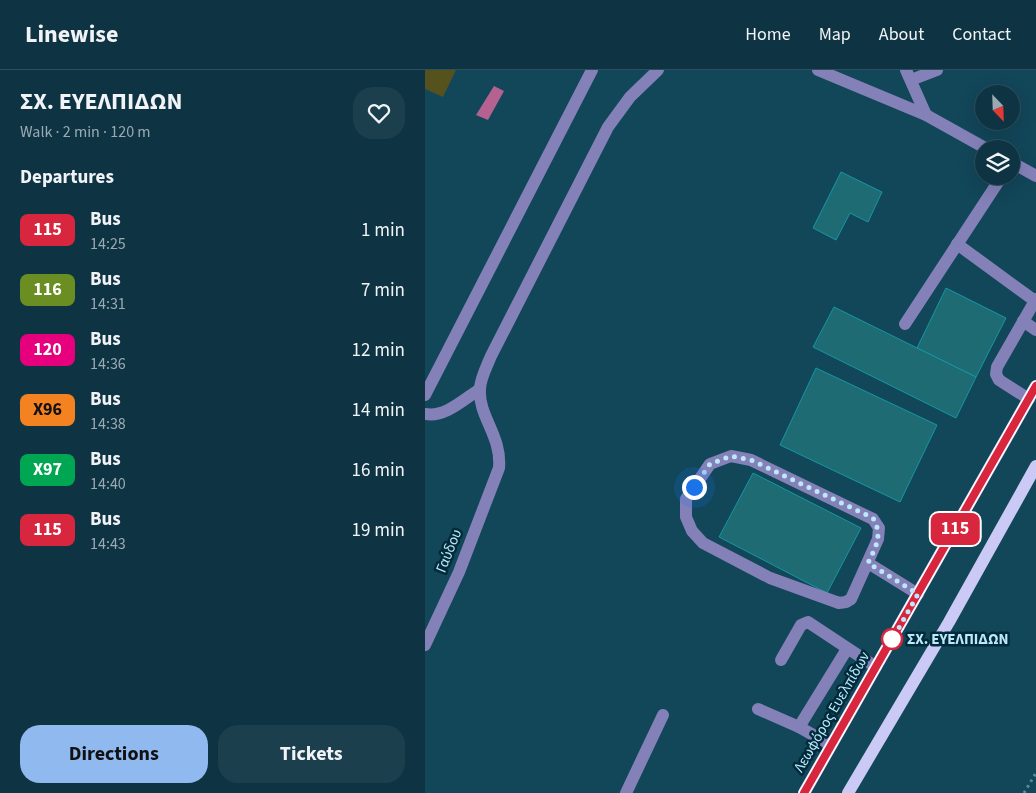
<!DOCTYPE html>
<meta charset="utf-8">
<style>
:root{--surface:#0e3443;--page:#1c3f4e;--text:#f1f3f6;--muted:#9baab2;--line:#2e4f5c;--accent:#90b9f0}
body{margin:0;font-family:"Source Sans 3",sans-serif;background:var(--page);color:var(--text);height:100vh;display:flex;flex-direction:column;font-size:19px;white-space:nowrap}
*{box-sizing:border-box;margin:0}
p{font-size:16px;color:var(--muted)}
.icon{flex:none;width:28px;height:28px;fill:none;stroke:currentColor;stroke-width:2;stroke-linecap:round;stroke-linejoin:round}
.map{position:relative;flex:1;overflow:hidden}
.details{display:flex;flex-direction:column;background:var(--surface);width:425px}
.details>*{flex:none}
.badge{padding:0 10px;border-radius:8px;font-size:18px;line-height:32px}
.needle{width:32px;rotate:157deg}
.tools{position:absolute;left:550px;top:15px;display:grid;gap:10px}
.tools a{display:grid;place-items:center;width:45px;height:45px;border-radius:50%;background:var(--surface);box-shadow:0 5px 20px #0002,0 0 0 1px var(--line);font-size:25px}
.you{position:absolute;width:25px;height:25px;margin:-12px;border:4px solid #fff;border-radius:50%;background:#1a73e8;box-shadow:0 0 0 8px #1a73e833}
.map>.badge{position:absolute;translate:-50% -50%;box-shadow:0 0 0 2px #fff}
h2{padding:0 20px;font-size:19px;line-height:45px}
.round{display:grid;place-items:center;flex:none;width:52px;height:52px;border-radius:20px;background:var(--page)}
.summary{display:flex;align-items:center;justify-content:space-between;height:85px;padding:0 20px}
h1{font-size:24px;font-weight:700;line-height:38px}
.cta{display:flex;gap:10px;margin-top:auto;padding:10px 20px}
.cta a{flex:1;height:58px;border-radius:20px;background:var(--accent);color:#111;font-size:20px;font-weight:700;line-height:58px;text-align:center}
.cta a+a{background:var(--page);color:var(--text)}
ul{padding:0;list-style:none}
li{display:flex;align-items:center;gap:15px;height:60px;padding:0 20px}
li div{flex:1}
li b{display:block;font-size:19px}
li em{font-style:normal}
li .badge{min-width:55px;font-weight:700;text-align:center}
header{display:flex;align-items:center;gap:30px;box-sizing:border-box;height:70px;padding:0 25px;background:var(--surface);border-bottom:1px solid var(--line)}
header strong{font-size:24px}
nav{display:flex;gap:28px;margin-inline-start:auto;font-size:18px}
main{display:flex;flex:1;min-height:0}
.map>svg:first-child{display:block}
</style>
<header>
<strong>Linewise</strong>
<nav><a>Home</a><a>Map</a><a>About</a><a>Contact</a></nav>
</header>
<main>
<section class="details">
<div class="summary"><div><h1>ΣΧ. ΕΥΕΛΠΙΔΩΝ</h1><p>Walk · 2 min · 120 m</p></div><a class="round"><svg class="icon" aria-label="heart" viewBox="0 0 24 24"><path d="M12 20l-8-8c-3-5 5-10 8-4 3-6 11-1 8 4z"/></svg></a></div>
<h2>Departures</h2>
<ul>
<li><span class="badge" style="background:#d7263d;color:#fff">115</span><div><b>Bus</b><p>14:25</p></div><em>1 min</em></li>
<li><span class="badge" style="background:#6b8e23;color:#fff">116</span><div><b>Bus</b><p>14:31</p></div><em>7 min</em></li>
<li><span class="badge" style="background:#e6007e;color:#fff">120</span><div><b>Bus</b><p>14:36</p></div><em>12 min</em></li>
<li><span class="badge" style="background:#f58220;color:#111">Χ96</span><div><b>Bus</b><p>14:38</p></div><em>14 min</em></li>
<li><span class="badge" style="background:#00a651;color:#fff">X97</span><div><b>Bus</b><p>14:40</p></div><em>16 min</em></li>
<li><span class="badge" style="background:#d7263d;color:#fff">115</span><div><b>Bus</b><p>14:43</p></div><em>19 min</em></li>
</ul>
<div class="cta"><a>Directions</a><a>Tickets</a></div>
</section>
<div class="map">
<svg width="611" height="723" viewBox="0 0 611 723">
<rect width="100%" height="100%" fill="#124659"/>
<path fill="#55521d" d="M0,0H31L18,27L0,19Z"/>
<path fill="#b56291" d="M69,16L79,21L63,50L51,45Z"/>
<g fill="#1f6b74" stroke="#1397a5">
<path d="M416,102L457,122L443,152L425,143L411,170L388,158Z"/>
<path d="M521,218L581,248L551,307L492,278Z"/>
<path d="M409,237L551,307L531,348L388,277Z"/>
<path d="M391,298L512,355L475,432L355,375Z"/>
<path d="M328,403L436,458L402,523L294,467Z"/>
</g>
<g fill="none" stroke-linecap="round" stroke-linejoin="round">
<path stroke="#5b8b9e" stroke-width="3" stroke-dasharray="2.5 4" stroke-linecap="butt" d="M599,723L611,703"/>
<g stroke="#8481b8" stroke-width="12">
<path d="M393,0L501,45L562,79"/>
<path d="M481,0L501,45"/>
<path d="M486,10L512,0"/>
<path d="M586,92L611,106"/>
<path d="M532,174L610,231"/>
<path d="M598,251L611,260"/>
<path d="M480,254L577,106"/>
<path d="M0,325L167,0"/>
<path d="M604,329L574,310L571,304L572,297L611,229"/>
<path d="M0,344C20,348 39,329 55,319"/>
<path d="M306,386L326,390L448,449L454,458L453,469L426,529L421,532L414,533L345,508L278,473L267,461L261,447V429L285,394Z"/>
<path d="M443,493L493,524"/>
<path d="M0,575L34,502L74,398C77,366 53,346 55,319C55,309 62,296 66,286L183,57L205,27L233,0"/>
<path d="M356,590L376,555L383,552L451,597"/>
<path d="M333,639L374,657L406,675"/>
<path d="M374,657L422,579"/>
<path d="M201,723L238,645"/>
</g>
<g stroke="#cbcaf7" stroke-width="12">
<path d="M379,723L611,316"/>
<path d="M423,723L524,552L611,396"/>
</g>
</g>
<g fill="none" stroke-linecap="round" stroke-linejoin="round">
<defs>
<path id="line" d="M379,723L611,316"/>
</defs>
<use href="#line" stroke="#fff" stroke-width="11"/>
<use href="#line" stroke="#d7263d" stroke-width="8"/>
<path stroke="#bde8fb" stroke-width="5" stroke-dasharray="0 9" d="M269,417L285,394L306,386L326,390L448,448C458,466 451,476 443,493L493,524L466,572L467,569"/>
</g>
<circle fill="#fff" stroke="#d7263d" stroke-width="2.5" cx="467" cy="569" r="10"/>
<g text-anchor="middle" dominant-baseline="central" stroke-width="5" stroke-linejoin="round" paint-order="stroke">
<g font-size="15" fill="#bde8fb" stroke="#012b3a">
<text transform="translate(24 481) rotate(-68)">Γαύδου</text>
<text transform="translate(407 642) rotate(-60)">Λεωφόρος Ευελπίδων</text>
</g>
<g font-size="15" font-weight="bold" fill="#bde8fb" stroke="#012b3a" text-anchor="start">
<text x="482" y="569">ΣΧ. ΕΥΕΛΠΙΔΩΝ</text>
</g>
</g>
</svg>
<div class="tools">
<a><svg class="needle" viewBox="-14 -14 28 28"><path d="M0-13l5 13h-10z" fill="#e53935"/><path d="M0 13l5-13h-10z" fill="#9baab2"/></svg></a>
<a><svg class="icon" aria-label="layers" viewBox="0 0 24 24"><path d="M12 4l9 5-9 5-9-5zM3 14l9 5 9-5"/></svg></a>
</div>
<div class="you" style="left:269px;top:417px"></div>
<b class="badge" style="left:530px;top:459px;background:#d7263d;color:#fff">115</b>
</div>
</main>
